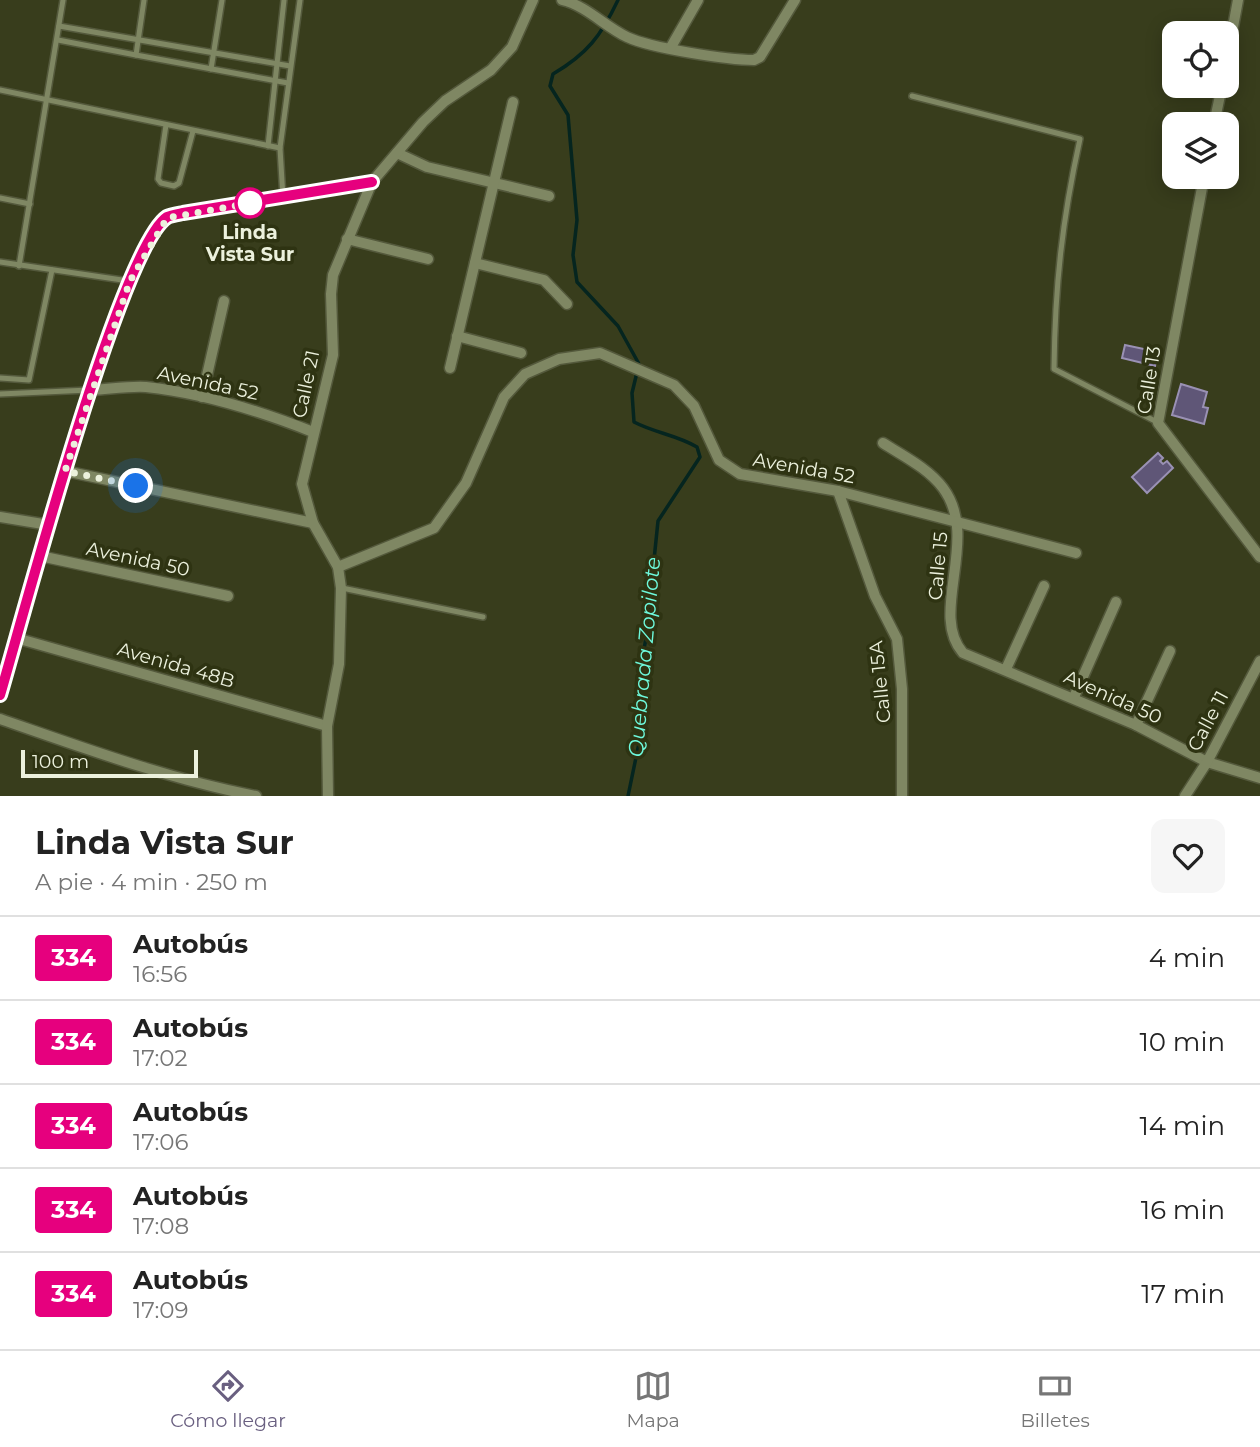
<!DOCTYPE html>
<html lang="es">
<meta charset="utf-8">
<style>
:root{--surface:#fff;--page:#f6f6f6;--text:#222;--muted:#767676;--line:#e0e0e0;--accent:#695f80}
body{margin:0;font-family:Montserrat,sans-serif;background:var(--page);color:var(--text);height:100vh;display:flex;flex-direction:column;font-size:26px;white-space:nowrap}
*{box-sizing:border-box;margin:0}
p{font-size:23px;color:var(--muted)}
.icon{flex:none;width:38px;height:38px;fill:none;stroke:currentColor;stroke-width:2;stroke-linecap:round;stroke-linejoin:round}
.map{position:relative;height:796px;overflow:hidden}
.panel{display:flex;flex-direction:column;background:var(--surface);flex:1}
.panel>*{flex:none}
.badge{padding:0 14px;border-radius:5px;font-size:24px;line-height:46px}
.controls{position:absolute;left:1162px;top:21px;display:grid;gap:14px}
.controls a{display:grid;place-items:center;width:77px;height:77px;border-radius:14px;background:var(--surface);box-shadow:0 4px 18px #0003;font-size:35px}
.scale{position:absolute;left:21px;bottom:18px;width:177px;box-sizing:border-box;padding-left:7px;border:4px solid #ecf1dd;border-top:0;font-size:19px;line-height:24px;white-space:nowrap;color:#ecf1dd;-webkit-text-stroke:5px #2e3312;paint-order:stroke}
.you{position:absolute;width:35px;height:35px;margin:-18px;border:5px solid #fff;border-radius:50%;background:#1a73e8;box-shadow:0 0 0 10px #1a73e833}
.map>.badge{position:absolute;translate:-50% -50%;box-shadow:0 0 0 4px #fff}
.round{display:grid;place-items:center;flex:none;width:74px;height:74px;border-radius:14px;background:var(--page)}
.head{display:flex;align-items:center;justify-content:space-between;height:119px;padding:0 35px}
h1{font-size:33px;font-weight:700;line-height:52px}
ul{padding:0;list-style:none}
li{display:flex;align-items:center;gap:21px;height:84px;padding:0 35px;border-top:2px solid var(--line)}
li div{flex:1}
li b{display:block;font-size:26px}
li em{font-style:normal}
li .badge{min-width:77px;font-weight:700;text-align:center}
.tabs{display:flex;justify-content:space-around;align-items:center;height:98px;border-top:2px solid var(--line);background:var(--surface);font-size:19px;color:var(--muted)}
.tabs a{display:grid;justify-items:center;gap:4px}
.tabs .active{color:var(--accent)}
.map>svg:first-child{display:block}
</style>
<div class="map">
<svg width="1260" height="796" viewBox="0 0 1260 796">
<rect width="100%" height="100%" fill="#383d1c"/>
<g fill="none" stroke-linecap="round" stroke-linejoin="round">
<path stroke="#05251f" stroke-width="3.5" d="M618,0C601,36 587,54 553,74L550,86L568,115L577,220L573,255L577,282L618,326L639,364L632,393L634,422C655,433 677,435 697,447L700,457L658,521L646,638L637,688L639,743L628,796"/>
</g>
<g fill="#5f5677" stroke="#9a91b4" stroke-width="2">
<path d="M1125,345L1158,352L1155,366L1122,358Z"/>
<path d="M1181,384L1207,392L1203,407L1208,408L1204,424L1172,415Z"/>
<path d="M1158,453L1163,458L1160,461L1163,464L1167,461L1173,468L1147,493L1132,477Z"/>
</g>
<g fill="none" stroke-linecap="round" stroke-linejoin="round">
<defs>
<g id="lane">
<path d="M144,0L136,55L288,83"/>
<path d="M59,26L290,66"/>
<path d="M58,40L136,55"/>
<path d="M211,69L222,0"/>
<path d="M0,90L280,148"/>
<path d="M912,96L1080,139C1062,221 1055,285 1054,369L1157,422"/>
<path d="M166,125L158,179L161,183L174,186L179,183L193,131"/>
<path d="M268,146L284,0"/>
<path d="M0,198L30,204"/>
<path d="M283,198L280,148L300,0"/>
<path d="M0,262L129,281"/>
<path d="M19,266L63,0"/>
<path d="M0,378L29,380L52,270"/>
<path d="M0,394L89,390"/>
<path d="M342,588L483,617"/>
</g>
<g id="street">
<path d="M562,0C587,6 604,26 627,37C650,48 728,60 754,60L760,57L795,0"/>
<path d="M671,47L698,0"/>
<path d="M1227,59L1238,0"/>
<path d="M1214,124L1222,86"/>
<path d="M397,153L427,167L549,196"/>
<path d="M1204,177L1158,423L1260,557"/>
<path d="M347,239L428,259"/>
<path d="M475,263L544,280L567,304"/>
<path d="M457,336L521,353"/>
<path d="M450,368L513,102"/>
<path d="M92,390C110,389 129,386 146,387C204,393 260,411 313,432"/>
<path d="M202,397L224,301"/>
<path d="M883,443C903,456 928,468 943,488C981,539 928,613 963,653L1136,725L1207,762L1260,778"/>
<path d="M65,471L313,523"/>
<path d="M838,491L875,596L897,639L902,689V796"/>
<path d="M0,517L49,525"/>
<path d="M40,556L228,596"/>
<path d="M338,567L434,528L466,483L504,397L525,374L559,359L600,353L674,385L694,406L719,460L740,474L838,491L1076,553"/>
<path d="M16,638L327,726"/>
<path d="M1006,669L1044,586"/>
<path d="M0,695C21,621 120,249 167,217C171,215 178,214 183,213L372,182"/>
<path d="M1074,697L1116,602"/>
<path d="M0,719C84,748 168,779 256,796"/>
<path d="M1136,725L1170,651"/>
<path d="M328,796L327,726L339,664L341,588L338,567L313,523L302,484L333,355L331,294L333,275L372,182L423,122L445,101L491,70L512,47L533,0"/>
<path d="M1185,796L1207,762L1260,661"/>
</g>
</defs>
<use href="#lane" stroke="#54593c" stroke-width="8"/>
<use href="#street" stroke="#54593c" stroke-width="13"/>
<use href="#lane" stroke="#7f8763" stroke-width="5"/>
<use href="#street" stroke="#7f8763" stroke-width="10"/>
</g>
<g fill="none" stroke-linecap="round" stroke-linejoin="round">
<defs>
<path id="line" d="M0,695C22,621 120,248 167,217C171,215 178,214 183,213L372,182"/>
</defs>
<use href="#line" stroke="#fff" stroke-width="16"/>
<use href="#line" stroke="#e6007e" stroke-width="10"/>
<path stroke="#ecf1dd" stroke-width="7" stroke-dasharray="0 12.6" d="M136,486L65,471L130,281L167,218L250,203"/>
</g>
<circle fill="#fff" stroke="#e6007e" stroke-width="3.5" cx="250" cy="203" r="14"/>
<g text-anchor="middle" dominant-baseline="central" stroke-width="7" stroke-linejoin="round" paint-order="stroke">
<g font-size="19" font-weight="bold" fill="#ecf1dd" stroke="#2e3312">
<text x="250" y="232">Linda<tspan x="250" dy="22">Vista Sur</tspan></text>
</g>
<g font-size="19" fill="#ecf1dd" stroke="#2e3312">
<text transform="translate(1149 380) rotate(-81)">Calle 13</text>
<text transform="translate(208 383) rotate(12)">Avenida 52</text>
<text transform="translate(306 384) rotate(-78)">Calle 21</text>
<text transform="translate(804 468) rotate(10)">Avenida 52</text>
<text transform="translate(138 559) rotate(12)">Avenida 50</text>
<text transform="translate(938 566) rotate(-85)">Calle 15</text>
<text transform="translate(176 665) rotate(16)">Avenida 48B</text>
<text transform="translate(880 682) rotate(-96)">Calle 15A</text>
<text transform="translate(1113 697) rotate(24)">Avenida 50</text>
<text transform="translate(1208 721) rotate(-62)">Calle 11</text>
</g>
<g font-size="21" font-style="italic" fill="#6ef9dc" stroke="#2e3312">
<text transform="translate(644 657) rotate(-85)">Quebrada Zopilote</text>
</g>
</g>
</svg>
<div class="controls">
<a><svg class="icon" aria-label="locate" viewBox="0 0 24 24"><circle cx="12" cy="12" r="6"/><path d="M12 2v4M12 18v4M2 12h4M18 12h4"/></svg></a>
<a><svg class="icon" aria-label="layers" viewBox="0 0 24 24"><path d="M12 4l9 5-9 5-9-5zM3 14l9 5 9-5"/></svg></a>
</div>
<div class="scale">100 m</div>
<div class="you" style="left:136px;top:486px"></div>
</div>
<section class="panel">
<div class="head"><div><h1>Linda Vista Sur</h1><p>A pie · 4 min · 250 m</p></div><a class="round"><svg class="icon" aria-label="heart" viewBox="0 0 24 24"><path d="M12 20l-8-8c-3-5 5-10 8-4 3-6 11-1 8 4z"/></svg></a></div>
<ul>
<li><span class="badge" style="background:#e6007e;color:#fff">334</span><div><b>Autobús</b><p>16:56</p></div><em>4 min</em></li>
<li><span class="badge" style="background:#e6007e;color:#fff">334</span><div><b>Autobús</b><p>17:02</p></div><em>10 min</em></li>
<li><span class="badge" style="background:#e6007e;color:#fff">334</span><div><b>Autobús</b><p>17:06</p></div><em>14 min</em></li>
<li><span class="badge" style="background:#e6007e;color:#fff">334</span><div><b>Autobús</b><p>17:08</p></div><em>16 min</em></li>
<li><span class="badge" style="background:#e6007e;color:#fff">334</span><div><b>Autobús</b><p>17:09</p></div><em>17 min</em></li>
</ul>
</section>
<nav class="tabs">
<a class="active"><svg class="icon" aria-label="directions" viewBox="0 0 24 24"><path d="M12 3l9 9-9 9-9-9zM9 14v-3h6M13 9l2 2-2 2"/></svg>Cómo llegar</a>
<a><svg class="icon" aria-label="map" viewBox="0 0 24 24"><path d="M3 6l6-2 6 2 6-2v14l-6 2-6-2-6 2zM9 4v14M15 6v14"/></svg>Mapa</a>
<a><svg class="icon" aria-label="tickets" viewBox="0 0 24 24"><path d="M3 7h18v10H3zM15 7v10"/></svg>Billetes</a>
</nav>
